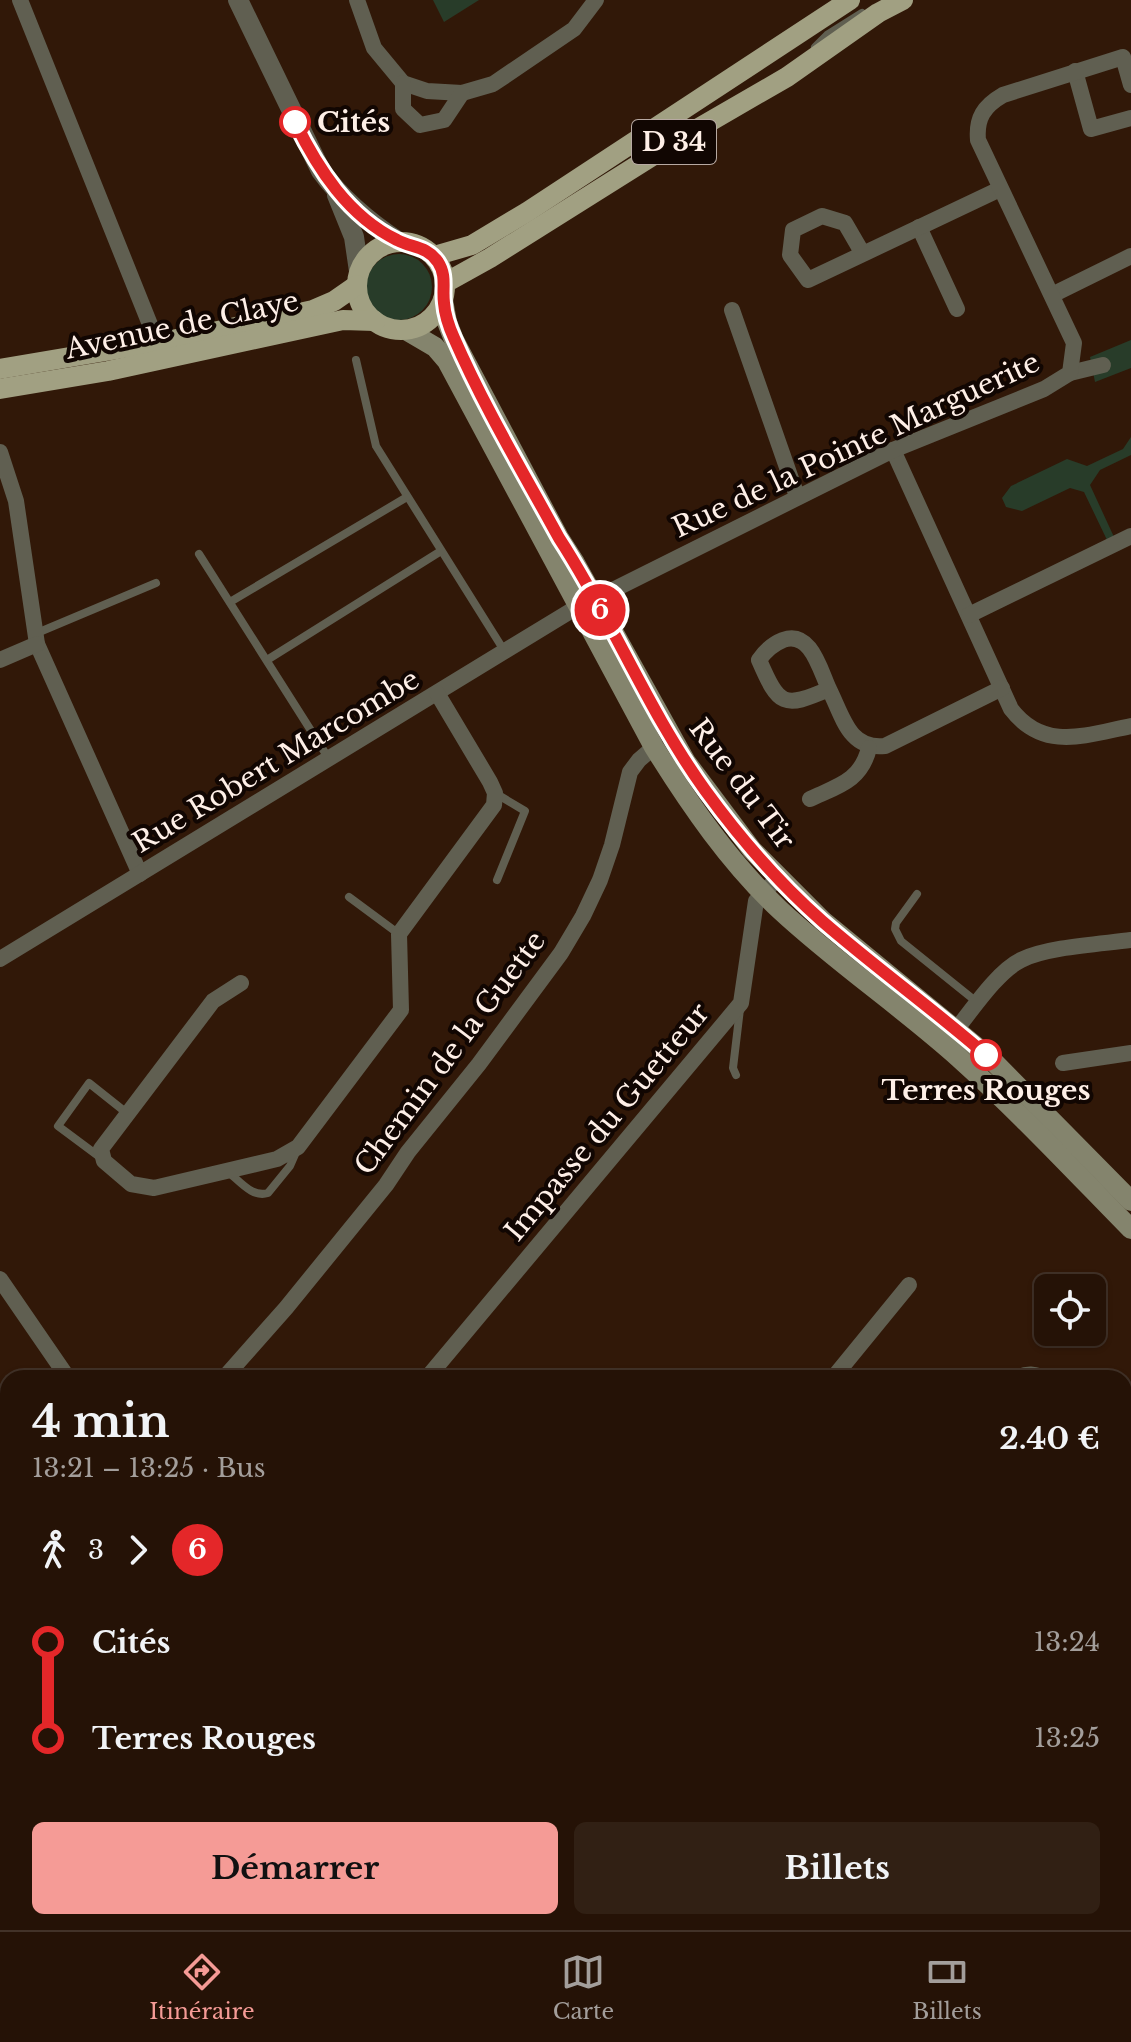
<!DOCTYPE html>
<html lang="fr">
<meta charset="utf-8">
<style>
:root{--surface:#251206;--page:#312014;--text:#f1f3f6;--muted:#a39e9b;--line:#423228;--accent:#f59b96}
body{margin:0;font-family:"Libre Baskerville",serif;background:var(--page);color:var(--text);height:100vh;display:flex;flex-direction:column;font-size:30px;white-space:nowrap}
*{box-sizing:border-box;margin:0}
p{font-size:26px;color:var(--muted)}
.icon{flex:none;width:44px;height:44px;fill:none;stroke:currentColor;stroke-width:2;stroke-linecap:round;stroke-linejoin:round}
.map{position:relative;flex:1;overflow:hidden}
.sheet{position:absolute;left:0px;top:1370px;width:1132px;height:560px;display:flex;flex-direction:column;background:var(--surface);border-radius:24px 24px 0 0;box-shadow:0 2px 6px #0004,0 0 0 2px var(--line)}
.sheet>*{flex:none}
.badge{padding:0 16px;border-radius:26px;font-size:28px;line-height:52px}
.controls{position:absolute;left:1034px;top:1274px;display:grid;gap:16px}
.controls a{display:grid;place-items:center;width:72px;height:72px;border-radius:12px;background:var(--surface);box-shadow:0 2px 6px #0004,0 0 0 2px var(--line);font-size:40px}
.map>.badge{position:absolute;translate:-50% -50%;box-shadow:0 0 0 4px #fff}
.legs{display:flex;align-items:center;gap:12px;height:88px;padding:0 32px;font-size:26px}
.legs p{margin-inline-start:auto}
.headline{display:flex;align-items:center;justify-content:space-between;height:136px;padding:0 32px}
h1{font-size:44px;font-weight:800;line-height:60px}
.button{display:flex;gap:16px;margin-top:auto;padding:16px 32px}
.button a{flex:1;height:92px;border-radius:12px;background:var(--accent);color:#111;font-size:32px;font-weight:800;line-height:92px;text-align:center}
.button a+a{background:var(--page);color:var(--text)}
ul{padding:0 32px;list-style:none}
li{display:flex;align-items:center;gap:28px;height:96px;font-size:30px}
li i{display:grid;place-items:center;width:12px;height:100%;margin:0 10px;background:currentColor}
li i::after{content:'';width:20px;height:20px;margin:-10px;border:6px solid;border-radius:50%;background:var(--surface)}
li p{margin-inline-start:auto}
li:first-child i{background:linear-gradient(#0000 50%,currentColor 0)}
li:last-child i{background:linear-gradient(currentColor 50%,#0000 0)}
.dock{display:flex;justify-content:space-around;align-items:center;height:112px;border-top:2px solid var(--line);background:var(--surface);font-size:22px;color:var(--muted)}
.dock a{display:grid;justify-items:center;gap:4px}
.dock .on{color:var(--accent)}
.map>svg:first-child{display:block}
</style>
<div class="map">
<svg width="1131" height="1930" viewBox="0 0 1131 1930">
<rect width="100%" height="100%" fill="#311808"/>
<g fill="#283c29">
<path d="M433,0H479L444,22Z"/>
<circle cx="399" cy="287" r="33"/>
<path d="M1131,340V368L1095,382L1090,357Z"/>
<path d="M1131,437V455L1100,470L1090,485L1114,537L1107,540L1084,492L1070,488L1022,511L1006,507L1002,498L1011,486L1067,459L1087,466L1123,449Z"/>
<path d="M8,1716V1788L0,1792V1718Z"/>
</g>
<g fill="none" stroke-linecap="round" stroke-linejoin="round">
<g stroke="#605f51" stroke-width="8">
<path d="M815,47L827,35L862,13"/>
<path d="M356,360L376,446L505,652"/>
<path d="M199,554L329,759"/>
<path d="M230,602L407,497"/>
<path d="M37,633L156,583"/>
<path d="M267,660L441,551"/>
<path d="M495,793L525,811L497,880"/>
<path d="M917,894L896,923L895,929L901,941L978,1003"/>
<path d="M349,897L399,934"/>
<path d="M736,1075L733,1068L740,1009"/>
<path d="M101,1158L58,1126L89,1083L128,1114"/>
<path d="M227,1171C240,1181 252,1198 268,1193L290,1166L297,1150"/>
<path d="M1009,1378C1025,1367 1037,1369 1054,1378"/>
<path d="M1124,1439L1131,1445"/>
<path d="M1124,1797L1131,1789"/>
<path d="M508,1922L517,1930"/>
<path d="M540,1922L542,1930"/>
<path d="M1007,1930L1014,1922"/>
</g>
<g stroke="#605f51" stroke-width="16">
<path d="M20,0L157,342"/>
<path d="M357,0L374,48L403,83L427,91L462,93L493,84L574,29L596,0"/>
<path d="M1075,71L1091,129L1131,118"/>
<path d="M403,83V109L420,125L444,120L462,93"/>
<path d="M919,227L957,309"/>
<path d="M863,254L808,280L790,255L793,230L822,216L845,223L863,254L1000,189"/>
<path d="M1052,295L1131,256"/>
<path d="M732,310L797,496"/>
<path d="M1070,373L1103,365"/>
<path d="M893,450L1011,709C1044,752 1086,735 1131,726"/>
<path d="M0,452L16,501L37,644L140,874"/>
<path d="M969,615L1131,536"/>
<path d="M0,660L37,644"/>
<path d="M829,689C820,670 811,630 783,640C773,644 765,651 759,660C779,706 783,709 829,689C843,717 849,750 885,746L1002,688"/>
<path d="M810,799C838,786 861,781 869,748"/>
<path d="M0,959L569,612L893,450L1044,389L1070,373L1074,343L978,140C976,118 984,106 1003,95L1123,57L1131,85"/>
<path d="M241,983L213,1001L101,1149L104,1161L131,1184L154,1188L277,1159L298,1147L401,1010L399,934L494,805L495,793L490,782L437,693"/>
<path d="M950,1037C969,1015 995,973 1021,960C1046,947 1101,944 1131,940"/>
<path d="M1063,1063L1131,1053"/>
<path d="M0,1279L68,1378"/>
<path d="M224,1378L286,1308L386,1185L408,1152L479,1064L561,953L583,916L600,880L612,845L630,772L639,760L654,747"/>
<path d="M427,1378L741,1003L756,901L771,885"/>
<path d="M833,1378L909,1285"/>
<path d="M0,1481L8,1492"/>
</g>
<g stroke="#605f51" stroke-width="20">
<path d="M238,0L321,171C342,200 369,222 399,242"/>
<path d="M337,195L354,237L359,271"/>
<path d="M0,1643L8,1647"/>
<path d="M0,1698L8,1694"/>
<path d="M449,1922L457,1930"/>
</g>
<g stroke="#84846d" stroke-width="20">
<path d="M443,300L447,322L454,340L559,538L575,563L686,762L752,850L823,921L990,1058L1131,1201"/>
<path d="M406,330L435,347L447,361L654,747C690,805 730,863 780,910C837,963 901,1006 959,1058C1019,1112 1074,1171 1131,1229"/>
</g>
<g stroke="#a1a082" stroke-width="20">
<circle cx="401" cy="286" r="44"/>
<path d="M434,256L472,245L527,212L850,0"/>
<path d="M445,283L490,258L673,143L787,77L878,13L903,0"/>
<path d="M0,369L200,335L313,310L334,301L357,285"/>
<path d="M0,389L108,371L343,320L375,321"/>
</g>
</g>
<g fill="none" stroke-linecap="round" stroke-linejoin="round">
<defs>
<path id="line-1" d="M295,122C318,169 348,216 397,240C412,248 427,246 438,262C447,276 442,288 444,303C445,316 449,327 454,338C484,407 523,472 559,538C612,619 648,711 705,790C739,837 778,882 822,921C875,967 933,1009 986,1055"/>
</defs>
<use href="#line-1" stroke="#fff" stroke-width="18"/>
<use href="#line-1" stroke="#e42729" stroke-width="12"/>
</g>
<g fill="#fff" stroke="#e42729" stroke-width="4">
<circle cx="295" cy="122" r="14"/>
<circle cx="986" cy="1055" r="14"/>
</g>
<g text-anchor="middle" dominant-baseline="central" stroke-width="8" stroke-linejoin="round" paint-order="stroke">
<rect fill="#110602" stroke="#b7a9a2" stroke-width="2" x="632" y="120" width="84" height="44" rx="6"/>
<g font-size="26" font-weight="bold" fill="#feefe7">
<text x="674" y="142">D 34</text>
</g>
<g font-size="28" font-weight="bold" fill="#feefe7" stroke="#110602" text-anchor="start">
<text x="317" y="122">Cités</text>
<text x="986" y="1090" text-anchor="middle">Terres Rouges</text>
</g>
<g font-size="28" fill="#feefe7" stroke="#110602">
<text transform="translate(182 325) rotate(-12)">Avenue de Claye</text>
<text transform="translate(856 445) rotate(-25)">Rue de la Pointe Marguerite</text>
<text transform="translate(276 761) rotate(-31)">Rue Robert Marcombe</text>
<text transform="translate(742 784) rotate(53)">Rue du Tir</text>
<text transform="translate(450 1053) rotate(-53)">Chemin de la Guette</text>
<text transform="translate(607 1122) rotate(-50)">Impasse du Guetteur</text>
</g>
</g>
</svg>
<div class="controls">
<a><svg class="icon" aria-label="locate" viewBox="0 0 24 24"><circle cx="12" cy="12" r="6"/><path d="M12 2v4M12 18v4M2 12h4M18 12h4"/></svg></a>
</div>
<b class="badge" style="left:600px;top:610px;background:#e42729;color:#fff">6</b>
<section class="sheet">
<div class="headline"><div><h1>4 min</h1><p>13:21 – 13:25 · Bus</p></div><b>2.40 €</b></div>
<div class="legs"><svg class="icon" aria-label="walk" viewBox="0 0 24 24"><circle cx="13" cy="4" r="2"/><path d="M13 8l-2 6 4 7M11 14l-3 7M7 12l3-4h3l4 4"/></svg>3<svg class="icon" aria-label="forward" viewBox="0 0 24 24"><path d="M9 5l7 7-7 7"/></svg><b class="badge" style="background:#e42729;color:#fff">6</b></div>
<ul>
<li><i style="color:#e42729"></i><b>Cités</b><p>13:24</p></li>
<li><i style="color:#e42729"></i><b>Terres Rouges</b><p>13:25</p></li>
</ul>
<div class="button"><a>Démarrer</a><a>Billets</a></div>
</section>
</div>
<nav class="dock">
<a class="on"><svg class="icon" aria-label="directions" viewBox="0 0 24 24"><path d="M12 3l9 9-9 9-9-9zM9 14v-3h6M13 9l2 2-2 2"/></svg>Itinéraire</a>
<a><svg class="icon" aria-label="map" viewBox="0 0 24 24"><path d="M3 6l6-2 6 2 6-2v14l-6 2-6-2-6 2zM9 4v14M15 6v14"/></svg>Carte</a>
<a><svg class="icon" aria-label="tickets" viewBox="0 0 24 24"><path d="M3 7h18v10H3zM15 7v10"/></svg>Billets</a>
</nav>
